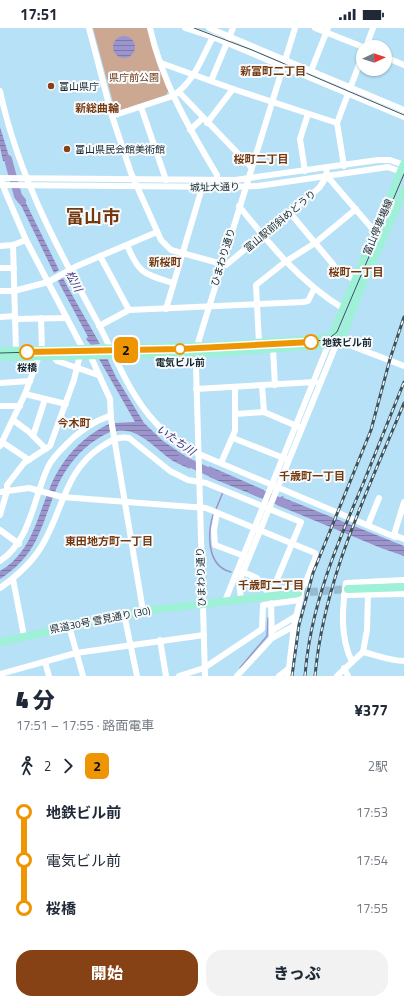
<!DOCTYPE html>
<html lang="ja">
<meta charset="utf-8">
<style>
:root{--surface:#fff;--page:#f2f2f3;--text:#1f2937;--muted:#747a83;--accent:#864215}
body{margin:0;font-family:"Titillium Web","Noto Sans JP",sans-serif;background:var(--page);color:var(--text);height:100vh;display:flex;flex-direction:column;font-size:15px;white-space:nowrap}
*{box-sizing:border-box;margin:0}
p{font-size:13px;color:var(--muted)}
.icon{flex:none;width:22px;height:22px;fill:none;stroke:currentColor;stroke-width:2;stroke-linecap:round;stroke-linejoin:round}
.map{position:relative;height:648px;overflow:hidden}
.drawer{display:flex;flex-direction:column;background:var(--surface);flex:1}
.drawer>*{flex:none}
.badge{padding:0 8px;border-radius:6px;font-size:14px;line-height:26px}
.needle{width:26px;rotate:86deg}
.controls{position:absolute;left:356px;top:12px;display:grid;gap:8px}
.controls a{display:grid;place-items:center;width:36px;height:36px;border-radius:50%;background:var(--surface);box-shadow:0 1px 3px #0004;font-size:20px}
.map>.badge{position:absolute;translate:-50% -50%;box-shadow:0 0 0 2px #fff}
.legs{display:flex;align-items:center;gap:6px;height:44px;padding:0 16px;font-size:13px}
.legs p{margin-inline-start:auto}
.overview{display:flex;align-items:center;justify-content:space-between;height:68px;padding:0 16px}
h1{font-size:22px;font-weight:800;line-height:30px}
.primary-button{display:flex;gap:8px;margin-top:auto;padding:8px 16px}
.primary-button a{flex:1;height:46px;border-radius:16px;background:var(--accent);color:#fff;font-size:16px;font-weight:800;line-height:46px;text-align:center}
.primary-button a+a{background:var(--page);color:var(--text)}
ul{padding:0 16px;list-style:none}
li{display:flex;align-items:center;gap:14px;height:48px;font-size:15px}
li i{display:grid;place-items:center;width:6px;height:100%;margin:0 5px;background:currentColor}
li i::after{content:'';width:10px;height:10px;margin:-5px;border:3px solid;border-radius:50%;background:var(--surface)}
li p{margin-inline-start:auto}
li:first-child i{background:linear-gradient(#0000 50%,currentColor 0)}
li:last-child i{background:linear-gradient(currentColor 50%,#0000 0)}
.status{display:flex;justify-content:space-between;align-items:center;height:28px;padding:0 20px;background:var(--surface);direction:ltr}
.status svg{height:11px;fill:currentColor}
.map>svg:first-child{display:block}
</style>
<div class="status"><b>17:51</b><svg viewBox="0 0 49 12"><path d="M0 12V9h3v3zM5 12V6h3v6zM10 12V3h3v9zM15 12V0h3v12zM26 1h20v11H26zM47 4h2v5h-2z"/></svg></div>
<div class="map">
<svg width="404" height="648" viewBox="0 0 404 648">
<defs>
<pattern id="water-rules" width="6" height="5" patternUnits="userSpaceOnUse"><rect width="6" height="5" fill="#9b94cd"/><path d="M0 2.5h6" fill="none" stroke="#7d79a7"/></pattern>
</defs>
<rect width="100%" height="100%" fill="#b7e1f6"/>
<path fill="#cca792" d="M93,0H148L169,62L166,67L118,83L115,82Z"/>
<g fill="url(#water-rules)">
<circle cx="124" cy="19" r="11"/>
<path d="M0,99L13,141H8L6,133H3L0,119Z"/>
<path d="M15,165H20L23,169L59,242L54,245Z"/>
<path d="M63,250L67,258L100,316L91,317L86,311L88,309L58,253Z"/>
<path d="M107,330L116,349L144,395L163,413L188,430L189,428L190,441C184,438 178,436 173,433C155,421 139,399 116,403L114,395L135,394L99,331Z"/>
<path d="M109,396L110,404C85,415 65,438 55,464L49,462C60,433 81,409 109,396Z"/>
<path d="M209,438L264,462L261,470L209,449Z"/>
<path d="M47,467L53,469C39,506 35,528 0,551V543C29,526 35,497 47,467Z"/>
<path d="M283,468L284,470L404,518V528L381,520L277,477L280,469Z"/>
</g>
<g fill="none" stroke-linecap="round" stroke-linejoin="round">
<g stroke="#9b94cd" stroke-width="1.5">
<path d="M216,481L223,464"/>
<path d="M214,484C207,504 206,538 231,544"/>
<path d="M240,640L267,608L268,590"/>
</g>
<g stroke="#9b94cd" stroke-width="8">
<path d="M8,131L18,168L22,173"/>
<path d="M181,431L218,448"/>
<path d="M252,462L288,477"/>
</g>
<path stroke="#97bbce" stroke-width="8" stroke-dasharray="8 4" stroke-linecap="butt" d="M298,565L348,561"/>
<g stroke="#fff" stroke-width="6">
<path d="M89,0L112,88L131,145L161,212L171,222L226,237L319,160L327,148L326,140"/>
<path d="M150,0C162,54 189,100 217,147V152"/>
<path d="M185,0L213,9L404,89"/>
<path d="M209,0L404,82"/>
<path d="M315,0L363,19"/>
<path d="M366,19L373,0"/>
<path d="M385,29L404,37"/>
<path d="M161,35L233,61L337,95"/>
<path d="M311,43L328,0"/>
<path d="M211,53L233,0"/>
<path d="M0,63C18,148 58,221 99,297C116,330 129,366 155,394C167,408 182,417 199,426L395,509"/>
<path d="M179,64L251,139"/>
<path d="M141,79L166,152"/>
<path d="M112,88L173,68C196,51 200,33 213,9"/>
<path d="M207,95L233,61"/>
<path d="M190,102L203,90"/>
<path d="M344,138L337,95L363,26"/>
<path d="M305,143L300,111L308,86"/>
<path d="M327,148L376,205H379"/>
<path d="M0,150L235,152L378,132H390L404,137"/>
<path d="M2,153L5,163L26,212L83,321"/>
<path d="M0,157L232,159L258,158L388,139L404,145"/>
<path d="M239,178C270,217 301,255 344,281"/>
<path d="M290,185L337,241L356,253"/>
<path d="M13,217L16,323"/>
<path d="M127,217C139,246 144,246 173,255"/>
<path d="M0,218L13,217L26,212"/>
<path d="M100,228L129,282"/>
<path d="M0,240H14"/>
<path d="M0,263H14L48,254L77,238L157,204"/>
<path d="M166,281L202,160"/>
<path d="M0,289L15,288"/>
<path d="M41,290L42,322"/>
<path d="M15,291L67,290"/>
<path d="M99,298L129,282L303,274L308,273L314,261"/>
<path d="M259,315L256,257L285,234L315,215L356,181"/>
<path d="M273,321L275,357"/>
<path d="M90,327L110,371L111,391L143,583"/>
<path d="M53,328L57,333L98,347"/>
<path d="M0,355L30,353"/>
<path d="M262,358L264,384"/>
<path d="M196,361L315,354"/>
<path d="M25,366L66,376"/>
<path d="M0,378H20"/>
<path d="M236,386L264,384L299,399"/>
<path d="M13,392L28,403L46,421"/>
<path d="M33,408L45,371"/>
<path d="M233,410L286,431"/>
<path d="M2,414L29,432"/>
<path d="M0,418L25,366L39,328"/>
<path d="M221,435L235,403V359"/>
<path d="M0,464L29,460L62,469L206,480L315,525L316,528L305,556L302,559L300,572L294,598L288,648"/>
<path d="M404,474L394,507L404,511"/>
<path d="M217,485L214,502L215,517L247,529"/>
<path d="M0,487L7,463V457L24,435L50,418L74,352L80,327"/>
<path d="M368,497L379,470"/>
<path d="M0,502L19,516"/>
<path d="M0,533C31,512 33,471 48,439C53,428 65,418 74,409C85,400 97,391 111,388"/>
<path d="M241,543L257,550L266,562L302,559"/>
<path d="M13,551L24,608"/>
<path d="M0,560C17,548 34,533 44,514C63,480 66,442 101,419C110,413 117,408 129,410L170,443L188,452L206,455L301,494L273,561"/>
<path d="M344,567L404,566"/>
<path d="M241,571L239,554L338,312"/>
<path d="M225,573L331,310L404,338"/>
<path d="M271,575L272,610"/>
<path d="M124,586L137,648"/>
<path d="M69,598L83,648"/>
<path d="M273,602L296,588"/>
<path d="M160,612L166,648"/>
<path d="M363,624C376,627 390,633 404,633"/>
<path d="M45,634L49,648"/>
<path d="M352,634C340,609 342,582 346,555L404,552"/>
<path d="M344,640L348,648"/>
<path d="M0,646L76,625L204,607"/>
<path d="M179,648L204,640L262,601L263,577L300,572"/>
<path d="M205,648L196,338L197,318L295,0"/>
<path d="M237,648L272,610L294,598"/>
<path d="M279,648L288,641"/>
<path d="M337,648L363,624L367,602L368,566"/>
</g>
<g stroke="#9ef1d7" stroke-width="8">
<path d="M0,323L208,318L331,310L404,136"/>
<path d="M0,329L213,325L332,316L338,312L344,303L363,255L404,162"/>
<path d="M348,561L404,559"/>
<path d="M0,614L143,583L298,565"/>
</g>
<g stroke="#3c535e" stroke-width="1">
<path d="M194,0L252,22L404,87"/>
<path d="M0,325L239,318L327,312L337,304L404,146"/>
</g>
<defs>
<g id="rail">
<path d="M292,648L299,597L313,545L371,402L390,331L404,289"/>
<path d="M305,648C310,580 336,518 363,456C377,422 390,388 404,354"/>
<path d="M315,648C324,550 367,465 404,375"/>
</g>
</defs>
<use href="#rail" stroke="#3c535e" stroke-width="3"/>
<use href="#rail" stroke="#f7fbfd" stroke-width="1.5" stroke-dasharray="4.5" stroke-linecap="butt"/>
</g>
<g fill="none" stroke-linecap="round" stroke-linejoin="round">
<defs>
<path id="line-1" d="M27,324L180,321L311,314"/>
</defs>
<use href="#line-1" stroke="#fff" stroke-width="9"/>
<use href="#line-1" stroke="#ee9503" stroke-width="6"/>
</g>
<g fill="#864215" stroke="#f7fbfd" stroke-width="1.5">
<circle cx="51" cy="58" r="4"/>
<circle cx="67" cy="121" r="4"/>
</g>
<g fill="#fff" stroke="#ee9503" stroke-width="2">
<circle cx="311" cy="314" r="7"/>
<circle cx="180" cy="321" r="5"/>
<circle cx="27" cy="324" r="7"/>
</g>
<g text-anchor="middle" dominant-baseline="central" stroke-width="4" stroke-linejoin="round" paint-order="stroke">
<g font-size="10" fill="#703916" stroke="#f7fbfd">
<text x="134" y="49">県庁前公園</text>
</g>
<g font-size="10" fill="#15252d" stroke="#f7fbfd" text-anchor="start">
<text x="59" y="58">富山県庁</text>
<text x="75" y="121">富山県民会館美術館</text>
</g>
<g font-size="10" fill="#15252d" stroke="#f7fbfd">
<text transform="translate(215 159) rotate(-1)">城址大通り</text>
<text transform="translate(280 193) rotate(-40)">富山駅前斜めどうり</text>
<text transform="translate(378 199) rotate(-67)">富山停車場線</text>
<text transform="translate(223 229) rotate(-73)">ひまわり通り</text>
<text transform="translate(201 549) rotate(-92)">ひまわり通り</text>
<text transform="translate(100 592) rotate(-11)">県道30号 雪見通り (30)</text>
</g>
<g font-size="10" font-weight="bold" fill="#15252d" stroke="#f7fbfd">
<text x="322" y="314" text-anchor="start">地鉄ビル前</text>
<text x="180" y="334">電気ビル前</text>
<text x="27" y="339">桜橋</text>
</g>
<g font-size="11" font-weight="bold" fill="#75380e" stroke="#f7fbfd">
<text x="273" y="43">新富町二丁目</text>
<text x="97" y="80">新総曲輪</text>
<text x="261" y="131">桜町二丁目</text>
<text x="165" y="234">新桜町</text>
<text x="356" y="244">桜町一丁目</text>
<text x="74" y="395">今木町</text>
<text x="312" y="448">千歳町一丁目</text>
<text x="109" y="513">東田地方町一丁目</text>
<text x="271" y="557">千歳町二丁目</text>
</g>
<g font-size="11" font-style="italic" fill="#413176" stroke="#f7fbfd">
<text transform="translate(74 253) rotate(61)">松川</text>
<text transform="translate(176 412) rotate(35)">いたち川</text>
</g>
<g font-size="18" font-weight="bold" fill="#75380e" stroke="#f7fbfd">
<text x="93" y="188">富山市</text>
</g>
</g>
</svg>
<div class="controls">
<a><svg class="needle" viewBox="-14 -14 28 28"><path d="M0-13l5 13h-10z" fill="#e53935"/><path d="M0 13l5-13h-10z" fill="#747a83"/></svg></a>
</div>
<b class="badge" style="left:126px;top:322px;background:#ee9503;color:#111">2</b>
</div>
<section class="drawer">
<div class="overview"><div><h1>4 分</h1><p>17:51 – 17:55 · 路面電車</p></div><b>¥377</b></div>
<div class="legs"><svg class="icon" aria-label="walk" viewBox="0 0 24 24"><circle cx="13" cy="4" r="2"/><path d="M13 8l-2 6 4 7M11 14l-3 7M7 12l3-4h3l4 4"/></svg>2<svg class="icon" aria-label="forward" viewBox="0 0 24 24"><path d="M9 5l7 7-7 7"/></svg><b class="badge" style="background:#ee9503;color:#111">2</b><p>2駅</p></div>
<ul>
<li><i style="color:#ee9503"></i><b>地鉄ビル前</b><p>17:53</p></li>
<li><i style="color:#ee9503"></i><span>電気ビル前</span><p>17:54</p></li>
<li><i style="color:#ee9503"></i><b>桜橋</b><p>17:55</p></li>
</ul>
<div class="primary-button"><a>開始</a><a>きっぷ</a></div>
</section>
